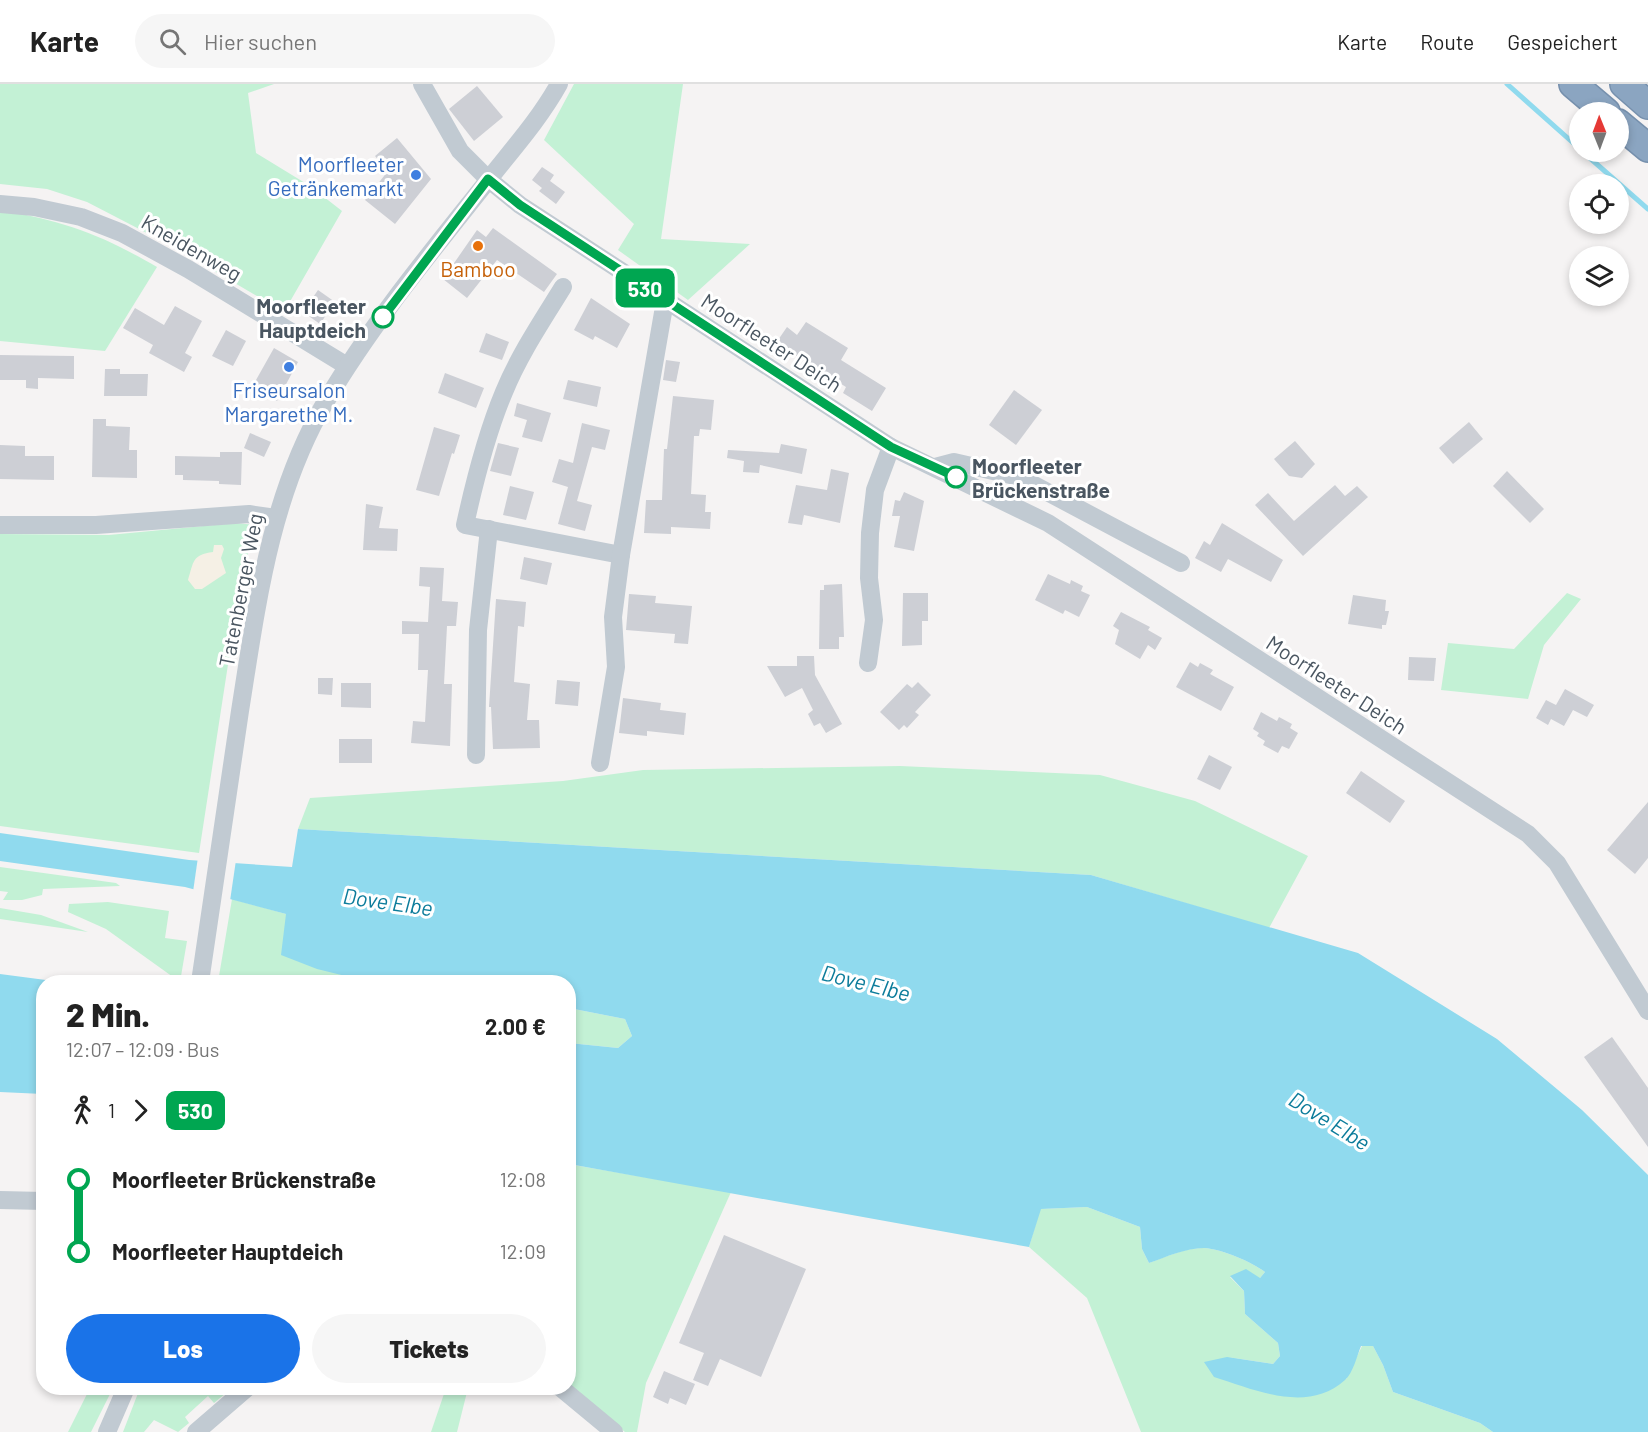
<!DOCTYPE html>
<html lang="de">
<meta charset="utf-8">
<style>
:root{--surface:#fff;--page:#f6f6f6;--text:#222;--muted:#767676;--line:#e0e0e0;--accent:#1a73e8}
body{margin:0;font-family:Barlow,sans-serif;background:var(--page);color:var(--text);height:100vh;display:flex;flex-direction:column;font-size:22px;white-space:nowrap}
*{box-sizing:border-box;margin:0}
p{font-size:20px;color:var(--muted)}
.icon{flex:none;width:33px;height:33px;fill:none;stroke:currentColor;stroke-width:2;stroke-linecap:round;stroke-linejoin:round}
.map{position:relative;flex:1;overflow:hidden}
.drawer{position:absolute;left:36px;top:891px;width:540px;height:420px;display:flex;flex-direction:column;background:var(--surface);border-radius:24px;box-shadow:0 3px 9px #0003}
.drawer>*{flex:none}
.badge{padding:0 12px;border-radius:9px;font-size:21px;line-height:39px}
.needle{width:39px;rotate:359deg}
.tools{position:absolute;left:1569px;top:18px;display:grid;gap:12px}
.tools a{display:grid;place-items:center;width:60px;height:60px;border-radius:50%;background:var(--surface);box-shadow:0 3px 9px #0003;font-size:30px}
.map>.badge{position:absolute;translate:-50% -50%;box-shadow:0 0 0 3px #fff}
.legs{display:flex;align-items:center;gap:9px;height:66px;padding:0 30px;font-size:20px}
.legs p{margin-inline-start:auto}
.head{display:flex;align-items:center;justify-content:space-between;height:102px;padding:0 30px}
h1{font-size:33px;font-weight:800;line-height:45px}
.button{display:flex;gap:12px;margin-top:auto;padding:12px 30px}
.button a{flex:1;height:69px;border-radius:36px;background:var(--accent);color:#fff;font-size:24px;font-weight:800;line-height:69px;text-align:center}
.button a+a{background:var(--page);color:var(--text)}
ul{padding:0 30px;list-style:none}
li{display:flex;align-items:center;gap:21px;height:72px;font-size:22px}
li i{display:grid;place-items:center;width:9px;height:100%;margin:0 8px;background:currentColor}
li i::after{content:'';width:15px;height:15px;margin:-8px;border:4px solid;border-radius:50%;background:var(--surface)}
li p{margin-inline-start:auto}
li:first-child i{background:linear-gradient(#0000 50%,currentColor 0)}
li:last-child i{background:linear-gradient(currentColor 50%,#0000 0)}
header{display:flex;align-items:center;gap:36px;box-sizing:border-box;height:84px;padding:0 30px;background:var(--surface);border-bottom:2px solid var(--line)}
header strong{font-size:28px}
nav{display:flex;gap:33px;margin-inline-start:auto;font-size:21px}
.search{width:420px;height:54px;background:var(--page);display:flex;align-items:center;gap:15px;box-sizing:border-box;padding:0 21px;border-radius:33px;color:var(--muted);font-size:22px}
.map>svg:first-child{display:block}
</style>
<header>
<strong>Karte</strong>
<div class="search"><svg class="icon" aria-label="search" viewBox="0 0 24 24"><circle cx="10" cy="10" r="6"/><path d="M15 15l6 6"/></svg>Hier suchen</div>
<nav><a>Karte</a><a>Route</a><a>Gespeichert</a></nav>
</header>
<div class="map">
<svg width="1648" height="1348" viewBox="0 0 1648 1348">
<rect width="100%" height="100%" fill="#f5f3f3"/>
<g fill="#c3f1d5">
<path d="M0,0H274L248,9L256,69L310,102L342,127L284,228L170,161L87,118L47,105L0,100Z"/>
<path d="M574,0H683L661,155L750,160L688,216L618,166L634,140L544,56Z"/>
<path d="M0,126C64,137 100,150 157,183L105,267L0,257Z"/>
<path d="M235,439L256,441L247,473L229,574L199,769L0,742V450L109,451Z"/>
<path d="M1567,509L1581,515L1544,561L1528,615L1441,606L1448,559L1514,565Z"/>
<path d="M900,682L1100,691L1195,717L1308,772L1269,844L1091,791L298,745L310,714L563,697L643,686Z"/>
<path d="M0,783L116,799L120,802L43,805L42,811L22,816H3L8,808L0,807Z"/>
<path d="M232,815L286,830L350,894L370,898H218Z"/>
<path d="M108,818L169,827L165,854L187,857L180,898L106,845L68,828L69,820Z"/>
<path d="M0,824L41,831L88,848L0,835Z"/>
<path d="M569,924L625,935L632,952L618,964L569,959Z"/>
<path d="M568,1080L731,1108L646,1299L637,1348H625L569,1301Z"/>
<path d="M1087,1123L1140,1143L1142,1165L1149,1179C1165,1173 1187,1163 1204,1164C1222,1165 1252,1178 1265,1188L1260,1194L1230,1193L1244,1207L1245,1230L1278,1259L1280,1272L1273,1280L1227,1273L1346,1295L1362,1262H1373L1383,1281L1393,1308L1480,1339L1493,1348H1141L1087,1214L1029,1163L1040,1125Z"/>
<path d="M90,1304H113L91,1348H68Z"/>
<path d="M140,1304H232L214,1319L208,1312L185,1333L189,1339L178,1348L154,1336L144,1348H123Z"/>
<path d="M446,1304H468L457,1348H431Z"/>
</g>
<path fill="#f5f0e5" d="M214,461H222L224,465L221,474L226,489L202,505H195L188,496C194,477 192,471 213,468Z"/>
<g fill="#90daee">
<path d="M298,745L1091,791L1358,869L1497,955L1582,1026L1648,1091V1348H1493L1480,1339L1393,1308L1383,1281L1373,1262H1361C1357,1272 1353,1289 1345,1296C1307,1330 1256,1306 1214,1293L1204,1278L1227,1273L1273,1280L1280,1272L1278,1259L1245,1230L1244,1207L1230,1192L1246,1185L1260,1194L1265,1188C1252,1178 1222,1165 1204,1164C1186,1164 1166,1173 1149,1179L1142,1165L1140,1143L1087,1123L1041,1125L1029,1163L569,1080V959L618,964L632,952L625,935L569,924L568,898H370L317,885L281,871L286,830L185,803L0,777V749L189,776L292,783Z"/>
<path d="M0,890L61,898H44L43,1010L0,1008Z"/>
</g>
<path fill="#f5f3f3" d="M198,773L236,776L230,817L193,808Z"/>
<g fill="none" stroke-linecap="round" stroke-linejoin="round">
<g stroke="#90daee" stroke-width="5">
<path d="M1507,0L1580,65"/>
<path d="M1583,68L1648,125"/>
</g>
</g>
<g fill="#cdcfd5">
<path d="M477,2L503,33L474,57L449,25Z"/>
<path d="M397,54L431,95L395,140L365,116L388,87L375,72Z"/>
<path d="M542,83L554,91L550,97L565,108L556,120L539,107L542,104L532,96Z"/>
<path d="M493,144L557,190L544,208L497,176L467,214L443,195L477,146L486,153Z"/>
<path d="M318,206L335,218L320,240L303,228Z"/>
<path d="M591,214L630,240L617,264L595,252L593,256L574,246Z"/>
<path d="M175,222L202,237L185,269L192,273L184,288L149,269L153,261L123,244L135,224L164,241Z"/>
<path d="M806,238L848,264L841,276L886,304L872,327L843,309L846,303L776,259L787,243L797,251Z"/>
<path d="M226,246L246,257L233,282L212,272Z"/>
<path d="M486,249L509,258L502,276L479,268Z"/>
<path d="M274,264L298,278L277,317L252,303Z"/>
<path d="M0,271L74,272V295L38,294V305L26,304V296H0Z"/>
<path d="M666,276L680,278L676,298L663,296Z"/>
<path d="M105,285H120V290H148L147,312H104Z"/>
<path d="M445,289L484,304L476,324L438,309Z"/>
<path d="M568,296L601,303L597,323L563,315Z"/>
<path d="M1014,306L1042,326L1016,361L989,341Z"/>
<path d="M673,312L714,316L711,346L700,345L699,352H694L691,410L706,411L705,428H711L710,445L671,443V450L644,449L646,416H662L664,365H667Z"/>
<path d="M517,319L551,329L542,358L522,353L527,336L514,332Z"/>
<path d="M93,335H106V342L130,343L129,366H137V394L92,393Z"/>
<path d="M1469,338L1483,355L1453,380L1439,364Z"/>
<path d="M582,339L610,346L605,366L592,363L577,417L592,421L585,447L558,440L568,403L552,398L559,375L573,379Z"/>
<path d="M434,343L460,351L454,370L452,369L439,412L416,406Z"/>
<path d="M250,349L271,358L264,373L244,364Z"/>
<path d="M1295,357L1315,380L1302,394L1289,392L1274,375Z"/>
<path d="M498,359L519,364L511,392L490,387Z"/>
<path d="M781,360L807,365L802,390L760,381L759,389L743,388L744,377L727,374L728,366L779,369Z"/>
<path d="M0,361L25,362V372H54V396L0,395Z"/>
<path d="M220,368H242L241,401L219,400V397L183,396V391H175V372L220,373Z"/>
<path d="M831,385L849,389L840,439L804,431L802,441L788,439L796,401L827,406Z"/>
<path d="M1507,387L1544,425L1530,439L1493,402Z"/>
<path d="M1335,401L1345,412L1357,402L1368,413L1303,472L1255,421L1268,409L1294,437Z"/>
<path d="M510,402L534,408L526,436L503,431Z"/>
<path d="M904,408L924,417L914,467L894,463L900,432H892L895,416L900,417Z"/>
<path d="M366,420L383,423L379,444L398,445L397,467L363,466Z"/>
<path d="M1222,439L1283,476L1271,498L1228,475L1221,488L1195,474L1204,457L1210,461Z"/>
<path d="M524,473L552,479L547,501L520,495Z"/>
<path d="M420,483L444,484L442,517L458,518L456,542H447L444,600H452L450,662L411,659L413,637L425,638L428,586H418L419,550H402V537L428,538L430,503L419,502Z"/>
<path d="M1048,490L1070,500L1071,496L1083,502L1081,507L1090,511L1079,533L1065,526L1063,530L1035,516Z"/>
<path d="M842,500L844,553H839V565H819L820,506H824V501Z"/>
<path d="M903,509H928V537H922V561L902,562Z"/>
<path d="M629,510L656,512L655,519L692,522L688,560L674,559L675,550L626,546Z"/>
<path d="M1353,511L1386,516L1385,527H1389L1386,541H1382V545L1348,540Z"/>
<path d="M496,515L526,518L524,543L518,542L514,598L530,600L527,636H539L540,664L493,665L491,623H489Z"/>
<path d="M1121,528L1150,543L1148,546L1162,554L1155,566L1148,561L1140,575L1115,560L1119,546L1113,542Z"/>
<path d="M797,572H814L815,591L842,640L826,649L820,639L814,642L808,630L813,626L802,604L785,613L767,582H797Z"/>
<path d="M1409,573L1436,574L1434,597L1408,596Z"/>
<path d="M1190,578L1198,583L1200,579L1213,586L1210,590L1234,603L1221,627L1176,603Z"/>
<path d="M318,594H333L332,611L318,610Z"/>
<path d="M557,596L580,598L578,622L555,620Z"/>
<path d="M918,598L931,611L915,628L919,631L907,644L904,641L899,646L880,628L907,600L912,604Z"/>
<path d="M341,599H371V624L341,623Z"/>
<path d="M1565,605L1594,621L1587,633L1573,626L1564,642L1551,635L1548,641L1536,634L1546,616L1556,621Z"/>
<path d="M623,614L661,619L660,626L686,629L684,651L647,647V652L619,649Z"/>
<path d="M1261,628L1277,637L1279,633L1292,640L1290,644L1298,649L1289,665L1282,662L1278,669L1263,661L1265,657L1257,652L1259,649L1253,645Z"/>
<rect x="339" y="655" width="33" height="24"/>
<path d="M1209,671L1232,683L1220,706L1197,695Z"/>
<path d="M1361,687L1405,717L1390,739L1346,709Z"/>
<path d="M1648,718V774L1635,790L1607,766Z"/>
<path d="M1612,953L1648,1004V1063L1584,973Z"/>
<path d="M724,1151L806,1185L761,1293L720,1275L708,1302L693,1296L704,1269L679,1259Z"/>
<path d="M664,1287L695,1300L686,1321L670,1314L668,1320L653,1313Z"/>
</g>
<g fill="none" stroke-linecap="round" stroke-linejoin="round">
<defs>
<g id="highway">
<path d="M1573,0L1606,28"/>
<path d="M1624,0L1648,21"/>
<path d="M1618,39L1648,64"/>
</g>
</defs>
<use href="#highway" stroke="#7690ad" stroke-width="30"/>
<g stroke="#c1cad2" stroke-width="18">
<path d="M422,0L460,67L488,95L520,121L891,363L1048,439L1528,750L1557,779L1648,927"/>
<path d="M0,120L34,123L81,133L122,149L188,185L347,282"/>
<path d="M563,203C542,237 519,271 504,308C486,351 475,395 465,441L621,471"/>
<path d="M935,383L954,378L1019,393L1181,479"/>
<path d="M0,441H96L249,430L276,434"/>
<path d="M868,579L874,536L869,494L870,449L875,406L891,363"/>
<path d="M476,671L478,546L489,445"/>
<path d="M600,679L616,583L613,533L621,471L665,217"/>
<path d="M200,898C213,808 226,718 240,627C257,520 270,412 326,317C371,241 427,173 482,104C508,70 538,38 559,0"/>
<path d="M0,1116L44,1117"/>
<path d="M561,1304L614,1348"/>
<path d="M107,1348L126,1304"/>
<path d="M196,1348L247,1304"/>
</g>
<use href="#highway" stroke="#8ba5c1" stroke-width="27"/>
</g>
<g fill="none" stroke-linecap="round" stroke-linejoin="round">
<defs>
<path id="line-1" d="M383,233L488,95L520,121L891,363L956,393"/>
</defs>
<use href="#line-1" stroke="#fff" stroke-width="14"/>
<use href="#line-1" stroke="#00a651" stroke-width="9"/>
</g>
<g fill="#3f7fe0" stroke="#fff" stroke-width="2">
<circle cx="416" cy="91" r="6"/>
<circle cx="289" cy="283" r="6"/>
</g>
<circle fill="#e8710a" stroke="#fff" stroke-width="2" cx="478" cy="162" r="6"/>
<g fill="#fff" stroke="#00a651" stroke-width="3">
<circle cx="383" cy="233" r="10"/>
<circle cx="956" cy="393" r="10"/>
</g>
<g text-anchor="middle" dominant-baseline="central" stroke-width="6" stroke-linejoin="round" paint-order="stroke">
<g font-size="21" fill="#366cbe" stroke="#fff" text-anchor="end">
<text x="404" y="79">Moorfleeter<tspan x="404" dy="24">Getränkemarkt</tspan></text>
<text x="289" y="305" text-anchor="middle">Friseursalon<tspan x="289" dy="24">Margarethe M.</tspan></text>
</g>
<g font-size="21" fill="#4a5661" stroke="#fff">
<text transform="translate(192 163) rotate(30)">Kneidenweg</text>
<text transform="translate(772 258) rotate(33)">Moorfleeter Deich</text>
<text transform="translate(240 506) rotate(-79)">Tatenberger Weg</text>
<text transform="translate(1337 600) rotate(33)">Moorfleeter Deich</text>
</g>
<g font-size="21" fill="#c56008" stroke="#fff">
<text x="478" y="184">Bamboo</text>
</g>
<g font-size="21" font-weight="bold" fill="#4a5661" stroke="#fff" text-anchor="end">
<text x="366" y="221">Moorfleeter<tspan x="366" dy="24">Hauptdeich</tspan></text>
<text x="972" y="381" text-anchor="start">Moorfleeter<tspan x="972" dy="24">Brückenstraße</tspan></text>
</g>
<g font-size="22" font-style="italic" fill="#0c7c9b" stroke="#fff">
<text transform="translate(388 817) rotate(8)">Dove Elbe</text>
<text transform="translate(866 898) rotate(14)">Dove Elbe</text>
<text transform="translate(1330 1036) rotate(32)">Dove Elbe</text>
</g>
</g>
</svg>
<div class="tools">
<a><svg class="needle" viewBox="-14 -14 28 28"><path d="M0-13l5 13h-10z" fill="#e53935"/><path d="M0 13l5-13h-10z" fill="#767676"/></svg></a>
<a><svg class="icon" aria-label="locate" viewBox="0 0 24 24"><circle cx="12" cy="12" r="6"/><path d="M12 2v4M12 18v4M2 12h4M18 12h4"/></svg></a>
<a><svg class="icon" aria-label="layers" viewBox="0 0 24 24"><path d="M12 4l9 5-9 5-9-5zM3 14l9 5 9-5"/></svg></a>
</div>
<b class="badge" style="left:645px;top:204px;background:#00a651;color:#fff">530</b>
<section class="drawer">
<div class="head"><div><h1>2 Min.</h1><p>12:07 – 12:09 · Bus</p></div><b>2.00 €</b></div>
<div class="legs"><svg class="icon" aria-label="walk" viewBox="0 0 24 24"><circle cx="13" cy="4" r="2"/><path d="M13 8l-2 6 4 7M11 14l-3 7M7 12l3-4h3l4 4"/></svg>1<svg class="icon" aria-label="forward" viewBox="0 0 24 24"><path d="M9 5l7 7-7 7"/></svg><b class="badge" style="background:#00a651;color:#fff">530</b></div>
<ul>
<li><i style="color:#00a651"></i><b>Moorfleeter Brückenstraße</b><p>12:08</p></li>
<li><i style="color:#00a651"></i><b>Moorfleeter Hauptdeich</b><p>12:09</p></li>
</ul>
<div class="button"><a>Los</a><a>Tickets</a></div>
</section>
</div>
